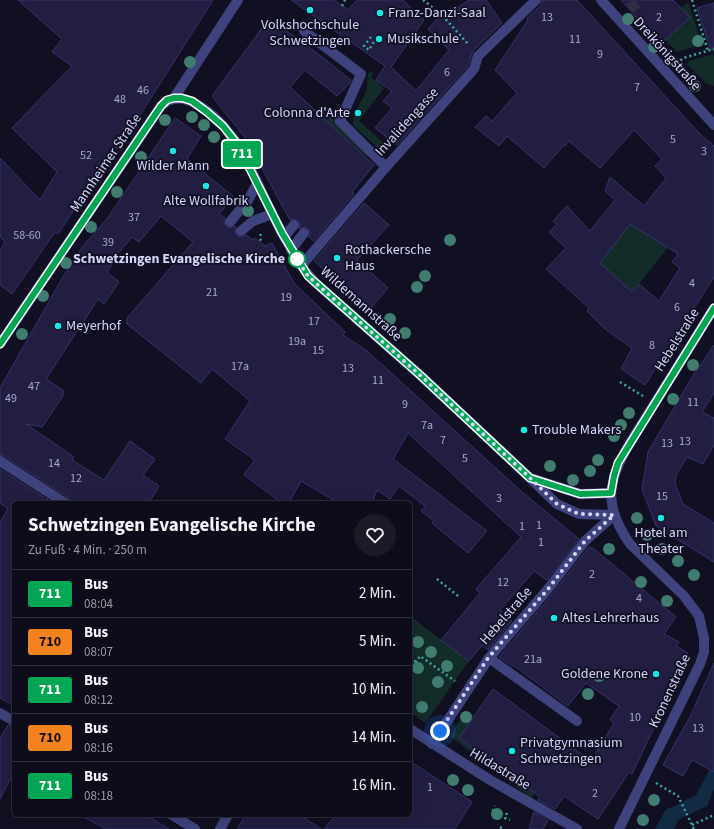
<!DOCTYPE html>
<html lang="de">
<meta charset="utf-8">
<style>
:root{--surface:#0d0c1a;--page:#1b1a27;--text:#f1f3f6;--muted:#9a9ba2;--line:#2d2c39}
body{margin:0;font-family:"Source Sans 3",sans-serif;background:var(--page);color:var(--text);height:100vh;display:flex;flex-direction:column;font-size:15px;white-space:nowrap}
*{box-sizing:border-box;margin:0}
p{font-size:13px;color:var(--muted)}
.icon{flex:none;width:22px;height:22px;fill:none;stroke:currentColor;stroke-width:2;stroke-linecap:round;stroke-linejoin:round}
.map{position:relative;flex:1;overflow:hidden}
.details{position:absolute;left:12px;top:501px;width:400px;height:316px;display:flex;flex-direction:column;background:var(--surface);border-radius:6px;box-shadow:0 4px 16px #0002,0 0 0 1px var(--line)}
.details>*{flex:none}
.badge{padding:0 8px;border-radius:3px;font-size:14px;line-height:26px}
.you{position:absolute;width:20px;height:20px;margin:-10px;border:3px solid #fff;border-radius:50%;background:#1a73e8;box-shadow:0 0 0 6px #1a73e833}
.map>.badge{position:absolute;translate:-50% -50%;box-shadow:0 0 0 2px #fff}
.round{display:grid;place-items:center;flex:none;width:42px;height:42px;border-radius:21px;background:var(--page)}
.headline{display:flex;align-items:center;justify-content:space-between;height:68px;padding:0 16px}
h1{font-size:19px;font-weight:700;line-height:30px}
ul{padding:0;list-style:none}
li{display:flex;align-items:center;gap:12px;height:48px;padding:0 16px;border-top:1px solid var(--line)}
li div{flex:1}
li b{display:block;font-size:15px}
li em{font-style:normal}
li .badge{min-width:44px;font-weight:700;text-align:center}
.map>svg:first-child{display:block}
</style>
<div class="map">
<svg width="714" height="829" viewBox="0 0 714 829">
<rect width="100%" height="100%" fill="#111022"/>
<g fill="#142c29">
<path d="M688,2L702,44L677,52L665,40L685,22L675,13Z"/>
<path d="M714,54V86L706,83L687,64L689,61Z"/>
<path d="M371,72L374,73L371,77L384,88L359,121L389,148L386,152L380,150L354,126C350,117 362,101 366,92C368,85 367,79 368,73Z"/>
<path d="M325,109L369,154L367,157L320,115Z"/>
<path d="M630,224L668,247L632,293L598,264Z"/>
<path d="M410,616L469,661L425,723L410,712Z"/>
<path d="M466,711L474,716L459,738L495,764L492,767L450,736Z"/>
<path d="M510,775L535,793L531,798L507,779Z"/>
</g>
<path fill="#122a44" d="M714,761V789L707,806L678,820L674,829H655L666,809L673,807L696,795Z"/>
<g fill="#211e42" stroke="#37326c" fill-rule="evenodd">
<path d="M18,0H213L135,123L117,149L115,147L58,234L55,232L12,294L0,285V251L5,242L0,237V158L40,200L57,172L12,128L72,66L52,52L62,39Z"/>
<path d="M291,0H334L348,10L357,0H403L424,20L391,67L416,91L449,50L428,29L439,17L441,19L469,0H486L502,23L473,51L468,66L397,145L375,128L392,108L383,101L392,91L376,80L385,66Z"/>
<path d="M542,0H577L665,96L700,134L714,146V277L645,385L621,369L632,348L605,329L587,311L589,308L546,269L566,248L549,232L557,224L553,221L567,206L590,231L615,200L605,191L610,177L644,206L666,178L655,166L662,159L634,130L600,168L569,141L565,146L564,145L544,168L507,136L499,146L475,127L486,116L492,121L517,93L495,70L528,20L527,18L541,5ZM630,224L678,254L672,262L680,268L659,301L639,284L632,292L600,263Z"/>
<path d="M621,0H673L690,17L661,44Z"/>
<path d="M714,3V50H711L697,8Z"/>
<path d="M268,20L299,39L351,80L350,83L337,96L305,70L290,87L374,165L352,192L354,194L314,241L309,237L310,233L308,228L304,227L299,229L300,223L298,220L295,219L290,220L246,139L212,96Z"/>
<path d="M175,118L201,136L187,159L234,197L219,214L225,218L224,221L226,227L229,228L235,226L236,227L235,232L239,237H242L246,235L253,240L255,238L265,246L272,243L294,283L345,332L343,335L367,351L522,492L579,539L547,580L534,571L500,610L512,621L488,650L482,645L469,661L441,640L480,593L476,589L521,537L408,433L393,459L487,531L468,553L432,523L434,521L421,511L425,506L399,486L390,499L377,490L372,503H339L301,481L289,503H282L244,475L255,460L225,439L250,401L212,369L201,383L127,324V318L193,242L161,216L139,242L132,237L109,264L112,265L107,272L119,282L104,304L98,299L46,379L63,390V396L42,427L26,424L74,457L72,460L104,480L130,441L155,459L143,475L159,486L149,503H71L69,498L4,456L0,455V388L64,275L83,246L107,219Z"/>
<path d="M364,203L389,225L357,260L388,288L369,310L314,261Z"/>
<path d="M714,345V393L702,412L714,418V445L703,464L687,457L676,475L675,484L683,504L714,523V562L656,526L642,489L648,452L694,374Z"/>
<path d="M0,469L53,503H14V706L0,698V522L8,509L0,503Z"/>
<path d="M589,547L594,549L676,617L664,634L679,642L676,646L688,653L675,676L680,679L665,704L632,774L629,772L598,819L564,796L555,809L538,800L539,796L459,738L493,689L591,761L614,723L610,720L619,706L586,683L568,706L513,665L512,666L499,657L553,593Z"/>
<path d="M714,663V772L692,760L683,776L663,765L691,715Z"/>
<path d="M8,725L14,727V772L0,799V738Z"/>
<path d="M410,761L472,802L455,829H324L336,815H410Z"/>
<path d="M534,812L548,820L543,829H529Z"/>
<path d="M80,815H146L169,829H106Z"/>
<path d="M246,815H300L321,829H237Z"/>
</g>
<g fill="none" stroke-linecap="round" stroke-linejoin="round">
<path stroke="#2f2e43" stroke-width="10" stroke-dasharray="10 5" stroke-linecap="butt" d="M629,9L641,0"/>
<g stroke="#39ab99" stroke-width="2.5" stroke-dasharray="2 3" stroke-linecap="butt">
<path d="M423,0L441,14L469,45"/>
<path d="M692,0L708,51"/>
<path d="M342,6L345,0"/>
<path d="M371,37L364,46L369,50L375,40"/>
<path d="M677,64L683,58L714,49"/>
<path d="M261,234L260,236L261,243"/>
<path d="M620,382L643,396"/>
<path d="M437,579L458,596"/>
<path d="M410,658L416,662"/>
<path d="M410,671L420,656L455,681"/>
<path d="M656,783L678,796L694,829"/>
<path d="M493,811L495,806"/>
<path d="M507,813L505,818L510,820"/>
<path d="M692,825L714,815"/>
<path d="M500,827L503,829"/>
</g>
<g stroke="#3f437d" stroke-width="10">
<path d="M601,0L714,125"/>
<path d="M304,31L361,74L340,121L386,167"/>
<path d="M174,98L238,0"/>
<path d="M230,222L248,200L257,184"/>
<path d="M241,231L253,221L272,214"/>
<path d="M284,237L294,225"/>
<path d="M291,250L304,233"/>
<path d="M301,266L386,167L474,69L478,56L536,0"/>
<path d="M0,344L161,106C186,82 225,124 238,145C255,173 266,204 282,233C292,251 302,270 318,285L420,375L530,478L557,504L579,514L614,515"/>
<path d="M0,461L65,503"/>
<path d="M534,479L580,494L611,493"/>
<path d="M489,658L577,721"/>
<path d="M0,713L14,721"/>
<path d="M410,729L490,780L577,829"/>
<path d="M432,744L489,658L548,589L585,541L614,515"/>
<path d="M172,815L195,829"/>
<path d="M220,829L228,815"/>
<path d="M619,829L700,664L704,652V638L699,616L684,596L630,544C603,505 607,482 630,443L714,308"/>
</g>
</g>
<g fill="#407c70">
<circle cx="628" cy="19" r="6"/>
<circle cx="698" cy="41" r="6"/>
<circle cx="654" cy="47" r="6"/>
<circle cx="190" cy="62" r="6"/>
<circle cx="695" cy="86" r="6"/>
<circle cx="192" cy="117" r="6"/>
<circle cx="165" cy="120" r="6"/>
<circle cx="204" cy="125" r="6"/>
<circle cx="214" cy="137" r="6"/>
<circle cx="141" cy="157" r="6"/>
<circle cx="117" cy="192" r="6"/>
<circle cx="248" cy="211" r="6"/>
<circle cx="91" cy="227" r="6"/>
<circle cx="450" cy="240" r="6"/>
<circle cx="66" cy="263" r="6"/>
<circle cx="425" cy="276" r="6"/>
<circle cx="417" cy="287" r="6"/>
<circle cx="43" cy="296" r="6"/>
<circle cx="390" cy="319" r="6"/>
<circle cx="405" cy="333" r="6"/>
<circle cx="22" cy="334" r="6"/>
<circle cx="693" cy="365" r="6"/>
<circle cx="673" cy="399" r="6"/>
<circle cx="629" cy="413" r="6"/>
<circle cx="621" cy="425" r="6"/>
<circle cx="614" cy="436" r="6"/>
<circle cx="598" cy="460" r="6"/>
<circle cx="550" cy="466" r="6"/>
<circle cx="590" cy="471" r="6"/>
<circle cx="573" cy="480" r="6"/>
<circle cx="637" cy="518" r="6"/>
<circle cx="647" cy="535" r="6"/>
<circle cx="609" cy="549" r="6"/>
<circle cx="662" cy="549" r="6"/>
<circle cx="678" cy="561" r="6"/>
<circle cx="694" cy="575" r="6"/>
<circle cx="641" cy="582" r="6"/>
<circle cx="667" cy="601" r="6"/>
<circle cx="418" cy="642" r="6"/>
<circle cx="431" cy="652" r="6"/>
<circle cx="447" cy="666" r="6"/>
<circle cx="418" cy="668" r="6"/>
<circle cx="599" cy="676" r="6"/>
<circle cx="438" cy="682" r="6"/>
<circle cx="588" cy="694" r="6"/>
<circle cx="422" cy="707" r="6"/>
<circle cx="466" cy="717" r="6"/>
<circle cx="453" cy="780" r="6"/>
<circle cx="468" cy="790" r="6"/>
<circle cx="654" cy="800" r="6"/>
<circle cx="497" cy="814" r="6"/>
<circle cx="643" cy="820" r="6"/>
</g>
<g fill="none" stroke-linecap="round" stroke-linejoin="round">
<defs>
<path id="line" d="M0,344L161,106L167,100L174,98H182L192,101L207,112L223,126L238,145L282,233L308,276L420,375L530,478L580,494L611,493L614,476L618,463L714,308"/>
</defs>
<use href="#line" stroke="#fff" stroke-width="9"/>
<use href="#line" stroke="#00a651" stroke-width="6"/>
<path stroke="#d6d5fb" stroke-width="4" stroke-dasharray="0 7.2" d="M297,259L296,258L308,276L318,285L420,375L530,478L557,504L579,514L614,515L585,541L548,589L488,658L440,731"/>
</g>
<g fill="#14e8e8" stroke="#111022" stroke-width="1.5">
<circle cx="310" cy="10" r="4"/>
<circle cx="380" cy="13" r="4"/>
<circle cx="379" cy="39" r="4"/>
<circle cx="358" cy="113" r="4"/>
<circle cx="173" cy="151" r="4"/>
<circle cx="206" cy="186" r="4"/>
<circle cx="337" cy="258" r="4"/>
<circle cx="58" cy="326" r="4"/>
<circle cx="524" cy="430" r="4"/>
<circle cx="661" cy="518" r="4"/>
<circle cx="554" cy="618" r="4"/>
<circle cx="656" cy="674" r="4"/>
<circle cx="512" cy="751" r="4"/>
</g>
<circle fill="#fff" stroke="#00a651" stroke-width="2" cx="297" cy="259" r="8"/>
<g text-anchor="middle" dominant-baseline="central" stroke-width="3.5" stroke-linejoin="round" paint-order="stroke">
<g font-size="12" fill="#a9a7cd">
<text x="547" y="17">13</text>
<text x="659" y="17">2</text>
<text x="575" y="39">11</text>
<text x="600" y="54">9</text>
<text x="447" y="72">6</text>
<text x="637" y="87">7</text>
<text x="143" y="90">46</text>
<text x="120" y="99">48</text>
<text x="673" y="139">5</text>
<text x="704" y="151">3</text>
<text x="86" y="155">52</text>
<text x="134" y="217">37</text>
<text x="27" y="235">58-60</text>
<text x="108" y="242">39</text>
<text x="692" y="283">4</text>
<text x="212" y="292">21</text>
<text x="286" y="297">19</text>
<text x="677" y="307">6</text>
<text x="314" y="321">17</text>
<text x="297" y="341">19a</text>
<text x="652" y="345">8</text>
<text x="318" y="350">15</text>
<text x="240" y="366">17a</text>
<text x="348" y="368">13</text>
<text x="378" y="380">11</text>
<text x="34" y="386">47</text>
<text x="11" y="398">49</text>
<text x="693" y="402">11</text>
<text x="405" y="404">9</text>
<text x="427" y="425">7a</text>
<text x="443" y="440">7</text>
<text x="685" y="441">13</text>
<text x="667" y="443">13</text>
<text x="465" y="458">5</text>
<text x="54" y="463">14</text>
<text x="76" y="478">12</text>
<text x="662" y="496">15</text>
<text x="499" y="498">3</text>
<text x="539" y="525">1</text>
<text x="522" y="526">1</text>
<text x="541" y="542">1</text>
<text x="592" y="574">2</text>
<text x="503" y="582">12</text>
<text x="639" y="598">4</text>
<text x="533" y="659">21a</text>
<text x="635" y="717">10</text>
<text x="698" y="728">13</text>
<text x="430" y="787">1</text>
<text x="595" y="793">2</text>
</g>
<g font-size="14" fill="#d6d5fb" stroke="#111022" text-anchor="start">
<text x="388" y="13">Franz-Danzi-Saal</text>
<text x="310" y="25" text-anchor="middle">Volkshochschule<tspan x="310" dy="16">Schwetzingen</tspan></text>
<text x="387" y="39">Musikschule</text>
<text x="350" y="113" text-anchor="end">Colonna d'Arte</text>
<text x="173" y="166" text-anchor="middle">Wilder Mann</text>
<text x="206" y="201" text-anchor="middle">Alte Wollfabrik</text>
<text x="345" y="250">Rothackersche<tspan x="345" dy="16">Haus</tspan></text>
<text x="66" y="326">Meyerhof</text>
<text x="532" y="430">Trouble Makers</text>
<text x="661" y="533" text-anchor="middle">Hotel am<tspan x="661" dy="16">Theater</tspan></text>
<text x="562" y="618">Altes Lehrerhaus</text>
<text x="648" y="674" text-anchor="end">Goldene Krone</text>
<text x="520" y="743">Privatgymnasium<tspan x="520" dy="16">Schwetzingen</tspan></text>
</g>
<g font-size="14" fill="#d6d5fb" stroke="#111022">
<text transform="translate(667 54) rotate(48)">Dreikönigstraße</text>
<text transform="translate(407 122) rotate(-48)">Invalidengasse</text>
<text transform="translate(106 163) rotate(-56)">Mannheimer Straße</text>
<text transform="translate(361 304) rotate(42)">Wildemannstraße</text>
<text transform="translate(677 340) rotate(-58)">Hebelstraße</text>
<text transform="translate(506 616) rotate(-49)">Hebelstraße</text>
<text transform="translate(670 691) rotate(-65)">Kronenstraße</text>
<text transform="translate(500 769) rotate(31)">Hildastraße</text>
</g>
<g font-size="14" font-weight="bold" fill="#d6d5fb" stroke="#111022" text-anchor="end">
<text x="285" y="259">Schwetzingen Evangelische Kirche</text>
</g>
</g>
</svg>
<div class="you" style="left:440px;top:731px"></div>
<b class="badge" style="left:242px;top:154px;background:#00a651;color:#fff">711</b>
<section class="details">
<div class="headline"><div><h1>Schwetzingen Evangelische Kirche</h1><p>Zu Fuß · 4 Min. · 250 m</p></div><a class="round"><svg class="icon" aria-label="heart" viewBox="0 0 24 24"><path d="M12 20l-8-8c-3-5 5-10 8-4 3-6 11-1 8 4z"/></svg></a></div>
<ul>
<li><span class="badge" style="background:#00a651;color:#fff">711</span><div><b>Bus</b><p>08:04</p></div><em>2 Min.</em></li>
<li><span class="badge" style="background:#f58220;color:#111">710</span><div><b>Bus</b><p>08:07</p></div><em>5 Min.</em></li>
<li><span class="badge" style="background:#00a651;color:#fff">711</span><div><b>Bus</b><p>08:12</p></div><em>10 Min.</em></li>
<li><span class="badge" style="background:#f58220;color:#111">710</span><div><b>Bus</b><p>08:16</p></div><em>14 Min.</em></li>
<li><span class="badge" style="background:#00a651;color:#fff">711</span><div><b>Bus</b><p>08:18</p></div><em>16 Min.</em></li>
</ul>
</section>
</div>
